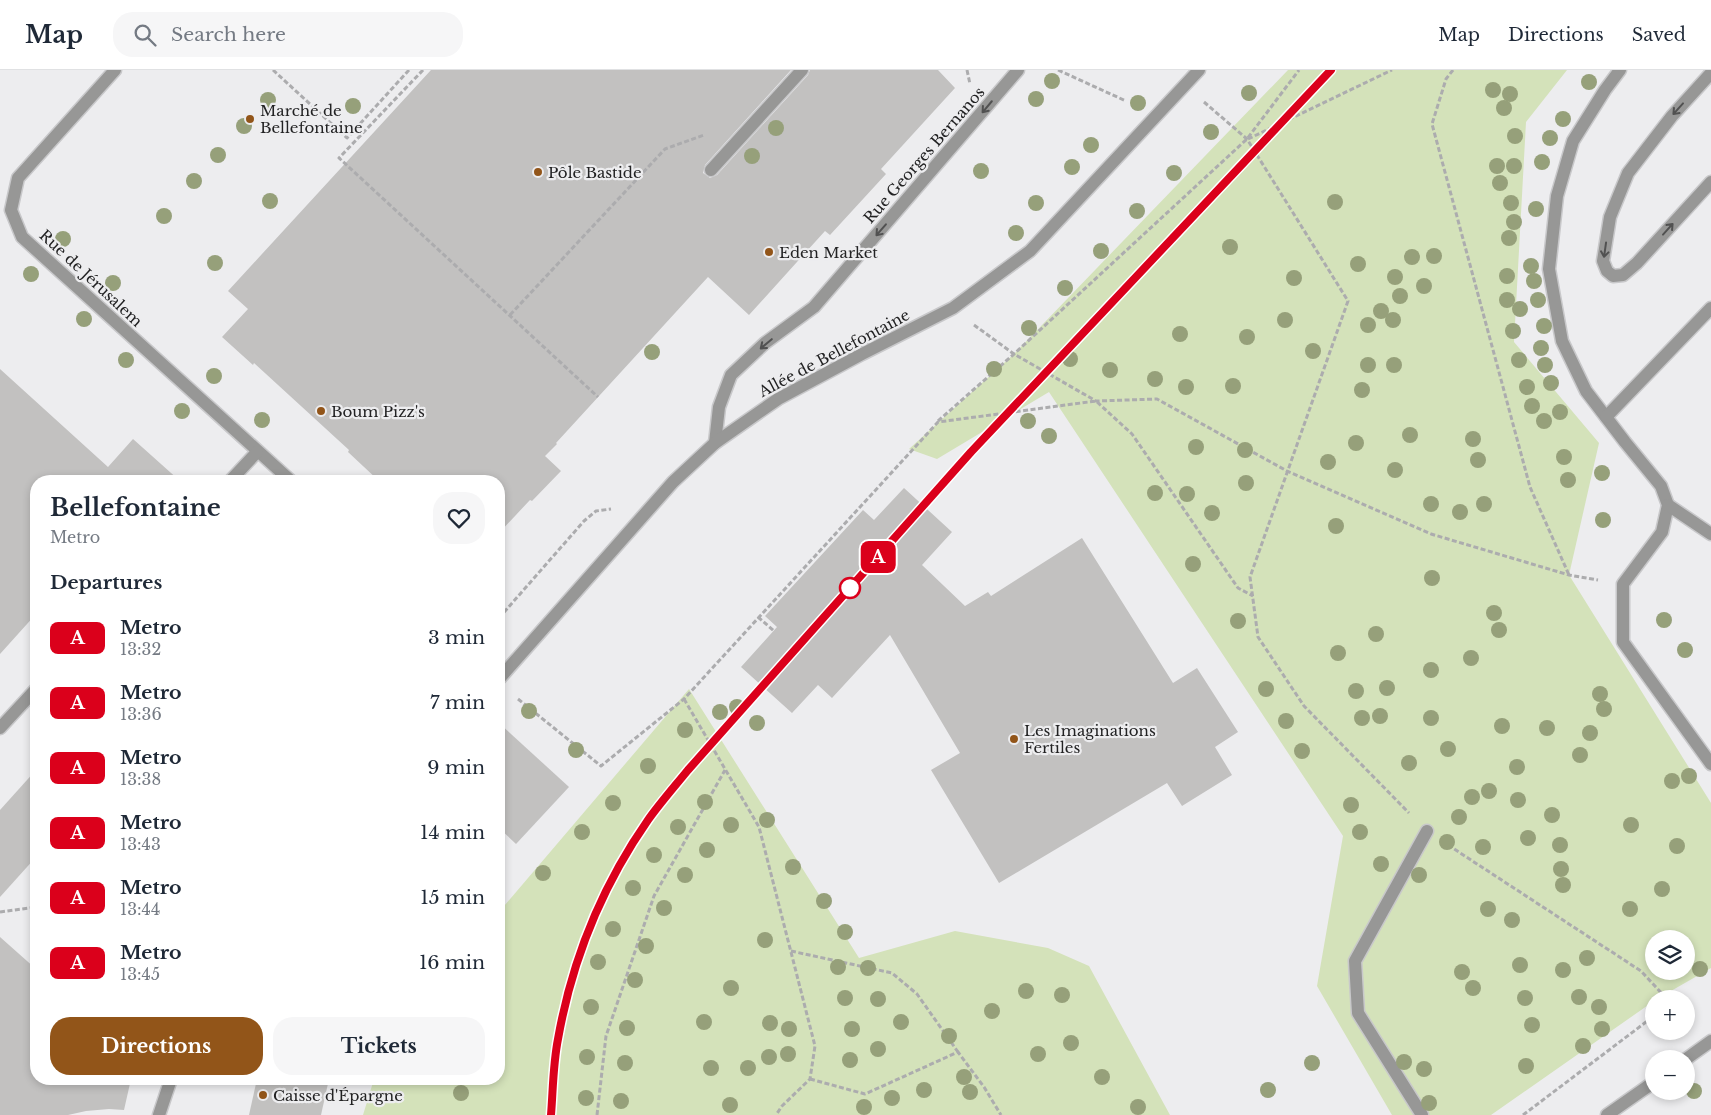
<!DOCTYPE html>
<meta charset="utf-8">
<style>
:root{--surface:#fff;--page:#f6f6f7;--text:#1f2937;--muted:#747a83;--line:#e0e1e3;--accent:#925519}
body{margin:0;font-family:"Libre Baskerville",serif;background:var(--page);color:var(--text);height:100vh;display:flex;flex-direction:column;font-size:19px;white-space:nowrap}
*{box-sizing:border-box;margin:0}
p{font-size:16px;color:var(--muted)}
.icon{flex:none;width:28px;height:28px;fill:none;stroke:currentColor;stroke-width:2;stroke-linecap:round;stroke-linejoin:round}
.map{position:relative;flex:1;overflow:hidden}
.sheet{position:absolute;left:30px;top:405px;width:475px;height:610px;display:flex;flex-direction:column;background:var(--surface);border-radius:20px;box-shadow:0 2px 8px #0003}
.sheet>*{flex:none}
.badge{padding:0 10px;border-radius:8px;font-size:18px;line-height:32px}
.controls{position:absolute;left:1645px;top:860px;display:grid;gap:10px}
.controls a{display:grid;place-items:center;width:50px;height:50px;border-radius:50%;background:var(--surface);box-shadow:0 2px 8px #0003;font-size:25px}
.map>.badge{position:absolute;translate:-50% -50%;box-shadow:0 0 0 2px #fff}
h2{padding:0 20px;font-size:19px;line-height:45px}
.round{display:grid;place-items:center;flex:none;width:52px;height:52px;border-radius:20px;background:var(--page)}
.headline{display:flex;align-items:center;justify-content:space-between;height:85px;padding:0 20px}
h1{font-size:24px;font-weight:700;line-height:38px}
.action{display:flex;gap:10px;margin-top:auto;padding:10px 20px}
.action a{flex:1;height:58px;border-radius:20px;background:var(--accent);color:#fff;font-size:20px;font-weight:700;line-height:58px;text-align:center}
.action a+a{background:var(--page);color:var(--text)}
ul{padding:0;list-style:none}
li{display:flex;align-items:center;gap:15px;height:65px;padding:0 20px}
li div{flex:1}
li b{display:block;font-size:19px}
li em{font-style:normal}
li .badge{min-width:55px;font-weight:700;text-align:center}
header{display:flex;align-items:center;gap:30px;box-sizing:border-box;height:70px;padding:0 25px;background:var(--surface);border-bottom:1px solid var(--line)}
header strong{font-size:24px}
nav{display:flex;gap:28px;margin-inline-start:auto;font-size:18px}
.search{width:350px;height:45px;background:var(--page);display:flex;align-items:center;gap:12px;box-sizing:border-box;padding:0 18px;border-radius:20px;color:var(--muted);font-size:19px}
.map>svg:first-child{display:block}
</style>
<header>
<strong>Map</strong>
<div class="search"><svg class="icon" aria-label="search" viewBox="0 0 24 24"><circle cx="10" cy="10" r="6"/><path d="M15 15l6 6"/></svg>Search here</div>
<nav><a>Map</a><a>Directions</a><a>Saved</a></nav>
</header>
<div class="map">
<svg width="1711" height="1045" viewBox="0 0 1711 1045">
<rect width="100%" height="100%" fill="#ededef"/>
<g fill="#d4e2ba" fill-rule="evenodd">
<path d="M1288,0H1567L1526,52L1514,272L1599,373L1569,505L1711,733V898L1657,929H1654V931L1491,1045H1392L1317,916L1343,766L1049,322L937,389L909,379L1014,284ZM1654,869H1686V901H1654Z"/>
<path d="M689,619L859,888L955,861L1048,878L1089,896L1170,1045H363L374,1009H499V842Z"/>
</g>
<g fill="#c2c1c0">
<path d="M431,0H791L705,95L703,103L710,108L717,105L808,5L810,0H938L955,18L881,99L886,104L830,165L825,161L749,245L708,207L556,373L557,374L545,386L561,401L532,431L530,430L499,463V411H379L348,382L349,380L254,293L253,295L222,267L248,239L228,221Z"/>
<path d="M0,299L108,397L133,369L180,411H36V544L0,584Z"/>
<path d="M904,418L952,462L922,495L965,536L988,522L991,526L1082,468L1173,613L1197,598L1238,662L1215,677L1232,705L1182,736L1167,713L999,813L931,700L960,683L890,565L832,628L818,615L792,643L741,597L777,557L765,546L863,440L874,450Z"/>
<path d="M499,653L569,717L516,774L499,758Z"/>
<path d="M36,700V787L0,827V740Z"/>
<path d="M0,867L36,899V1009H131L124,1040L109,1039L86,1041L68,1045H0Z"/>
<path d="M257,1009H329L321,1045H249Z"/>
</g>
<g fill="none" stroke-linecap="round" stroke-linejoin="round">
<defs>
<g id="minor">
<path d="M115,0L18,108L11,140L22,167L291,411"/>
<path d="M1620,0L1605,20L1573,71L1557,126L1549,199L1562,271L1586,321L1625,372L1661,416L1668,435L1662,462L1623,514V572L1711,694"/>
<path d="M1711,3L1672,46L1628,103L1610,147L1603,191L1607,201L1613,206L1623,205L1637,193L1711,112"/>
<path d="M711,100L802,0"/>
<path d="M1606,347L1711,238"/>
<path d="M715,373L719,337L731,305L765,273L814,237L1018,0"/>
<path d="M230,411L257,382"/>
<path d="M1668,435L1711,464"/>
<path d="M499,609L673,412L715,373L778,329L862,284L953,238L1030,181L1199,0"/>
<path d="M0,658L36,619"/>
<path d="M1686,989L1711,971"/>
<path d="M159,1045L171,1009"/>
<path d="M1422,1045L1358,943L1355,891L1427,761"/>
<path d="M1607,1045L1654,1012"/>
</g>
</defs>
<use href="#minor" stroke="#c8c8ca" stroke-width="15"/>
<g stroke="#acacae" stroke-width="3" stroke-dasharray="5 2.5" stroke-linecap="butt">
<path d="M273,0L347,68L409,0"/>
<path d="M423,0L339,88L598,327"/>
<path d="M967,0L970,14"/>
<path d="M1058,0L1126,31"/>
<path d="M1453,0L1446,9L1432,54L1530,417L1569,505"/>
<path d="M1204,32L1247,69L1348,231L1250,507L1258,567L1304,636L1409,743"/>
<path d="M1248,69L1392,0"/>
<path d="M510,245L665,79L704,65"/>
<path d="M974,255L1014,284L1096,331L1157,329L1287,401L1431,464L1569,505L1598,510"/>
<path d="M938,351L1014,284L1247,69L1299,0"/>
<path d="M758,547L774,561"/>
<path d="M499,548L584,451L596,441L611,439"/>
<path d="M518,629L601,696L684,629L938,352L1096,331L1132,364L1238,518L1253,526"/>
<path d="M684,629L759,757L815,976L810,1009L782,1036L776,1045"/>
<path d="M1448,775L1641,901L1667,929"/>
<path d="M0,842L36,837"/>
<path d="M791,881L892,903L917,924L958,982"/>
<path d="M810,1009L865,1024L958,982L984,1017L1001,1045"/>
<path d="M597,1045L606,966L654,826L725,700"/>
<path d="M1523,1045L1654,946"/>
</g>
<use href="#minor" stroke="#979796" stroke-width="12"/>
</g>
<g fill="#96a07a">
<circle cx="1052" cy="11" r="8"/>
<circle cx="1589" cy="12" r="8"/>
<circle cx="1493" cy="20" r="8"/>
<circle cx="1249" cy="23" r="8"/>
<circle cx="1510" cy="24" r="8"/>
<circle cx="1036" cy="29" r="8"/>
<circle cx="268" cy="30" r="8"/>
<circle cx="1138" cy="33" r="8"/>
<circle cx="353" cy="36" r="8"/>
<circle cx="1504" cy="38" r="8"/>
<circle cx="1563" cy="49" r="8"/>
<circle cx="244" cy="56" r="8"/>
<circle cx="776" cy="58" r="8"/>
<circle cx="1211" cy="62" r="8"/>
<circle cx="1515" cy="66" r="8"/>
<circle cx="1550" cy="68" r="8"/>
<circle cx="1091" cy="75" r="8"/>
<circle cx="218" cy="85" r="8"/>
<circle cx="752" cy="86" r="8"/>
<circle cx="1542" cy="92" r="8"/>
<circle cx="1497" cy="96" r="8"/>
<circle cx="1514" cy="96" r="8"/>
<circle cx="1072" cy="97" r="8"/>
<circle cx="981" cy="101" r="8"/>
<circle cx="1174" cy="103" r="8"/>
<circle cx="194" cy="111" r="8"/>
<circle cx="1500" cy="113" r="8"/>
<circle cx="270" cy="131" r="8"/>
<circle cx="1335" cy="132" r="8"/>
<circle cx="1036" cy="133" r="8"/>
<circle cx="1511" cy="133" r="8"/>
<circle cx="1536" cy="139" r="8"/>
<circle cx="1137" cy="141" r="8"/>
<circle cx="164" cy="146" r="8"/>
<circle cx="1514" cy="152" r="8"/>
<circle cx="1016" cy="163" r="8"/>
<circle cx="1509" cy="168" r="8"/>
<circle cx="63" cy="169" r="8"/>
<circle cx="1230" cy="177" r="8"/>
<circle cx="1101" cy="181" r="8"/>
<circle cx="1434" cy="186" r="8"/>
<circle cx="1412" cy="187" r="8"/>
<circle cx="215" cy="193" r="8"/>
<circle cx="1358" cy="194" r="8"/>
<circle cx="1531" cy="196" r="8"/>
<circle cx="31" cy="204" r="8"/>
<circle cx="1507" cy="206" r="8"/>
<circle cx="1395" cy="207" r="8"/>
<circle cx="1294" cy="208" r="8"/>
<circle cx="1534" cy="211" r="8"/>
<circle cx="113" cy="213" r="8"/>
<circle cx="1424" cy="216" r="8"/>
<circle cx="1065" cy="218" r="8"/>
<circle cx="1400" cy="226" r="8"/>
<circle cx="1507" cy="230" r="8"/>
<circle cx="1538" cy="230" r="8"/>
<circle cx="1520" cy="239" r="8"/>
<circle cx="1381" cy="241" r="8"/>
<circle cx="84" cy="249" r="8"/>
<circle cx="1285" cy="250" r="8"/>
<circle cx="1393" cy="250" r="8"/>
<circle cx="1368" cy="255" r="8"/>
<circle cx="1544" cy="256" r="8"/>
<circle cx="1029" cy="258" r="8"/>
<circle cx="1513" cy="261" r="8"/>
<circle cx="1180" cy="264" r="8"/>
<circle cx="1247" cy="267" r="8"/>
<circle cx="1541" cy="278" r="8"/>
<circle cx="1313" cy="281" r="8"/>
<circle cx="652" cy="282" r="8"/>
<circle cx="1070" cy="289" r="8"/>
<circle cx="126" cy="290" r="8"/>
<circle cx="1519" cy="290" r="8"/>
<circle cx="1368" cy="295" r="8"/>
<circle cx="1394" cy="295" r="8"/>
<circle cx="1545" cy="295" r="8"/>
<circle cx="994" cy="299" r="8"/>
<circle cx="1110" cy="300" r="8"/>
<circle cx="214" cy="306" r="8"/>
<circle cx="1155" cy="309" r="8"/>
<circle cx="1551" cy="313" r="8"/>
<circle cx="1233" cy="316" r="8"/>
<circle cx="1186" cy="317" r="8"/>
<circle cx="1527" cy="317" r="8"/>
<circle cx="1362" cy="320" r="8"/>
<circle cx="1532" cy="336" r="8"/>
<circle cx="182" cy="341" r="8"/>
<circle cx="1560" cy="342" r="8"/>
<circle cx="262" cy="350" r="8"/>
<circle cx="1028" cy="351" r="8"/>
<circle cx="1544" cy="351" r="8"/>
<circle cx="1410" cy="365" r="8"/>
<circle cx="1049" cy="366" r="8"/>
<circle cx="1473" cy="369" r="8"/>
<circle cx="1356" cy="373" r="8"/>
<circle cx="1196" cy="377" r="8"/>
<circle cx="1245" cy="380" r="8"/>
<circle cx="1564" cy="387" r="8"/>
<circle cx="1478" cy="390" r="8"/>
<circle cx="1328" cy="392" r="8"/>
<circle cx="1395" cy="400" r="8"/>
<circle cx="1602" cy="403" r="8"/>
<circle cx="1568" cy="410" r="8"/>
<circle cx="1246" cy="413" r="8"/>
<circle cx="1155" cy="423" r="8"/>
<circle cx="1187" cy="424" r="8"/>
<circle cx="1431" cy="434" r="8"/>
<circle cx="1484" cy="434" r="8"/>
<circle cx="1460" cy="442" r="8"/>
<circle cx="1212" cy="443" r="8"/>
<circle cx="1603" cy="450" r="8"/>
<circle cx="1336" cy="456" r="8"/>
<circle cx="1193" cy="494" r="8"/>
<circle cx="1432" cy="508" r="8"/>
<circle cx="1494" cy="543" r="8"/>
<circle cx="1664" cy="550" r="8"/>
<circle cx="1238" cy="551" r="8"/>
<circle cx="1499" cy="560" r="8"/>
<circle cx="1376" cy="564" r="8"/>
<circle cx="1685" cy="580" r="8"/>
<circle cx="1338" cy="583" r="8"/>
<circle cx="1471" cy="588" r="8"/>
<circle cx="1431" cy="600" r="8"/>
<circle cx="1387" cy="618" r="8"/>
<circle cx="1266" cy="619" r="8"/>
<circle cx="1356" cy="621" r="8"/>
<circle cx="1600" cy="624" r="8"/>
<circle cx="737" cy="637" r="8"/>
<circle cx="1604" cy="639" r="8"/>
<circle cx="529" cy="641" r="8"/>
<circle cx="720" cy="642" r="8"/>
<circle cx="1380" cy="646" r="8"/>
<circle cx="1362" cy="648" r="8"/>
<circle cx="1431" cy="648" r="8"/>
<circle cx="1286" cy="651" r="8"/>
<circle cx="757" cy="653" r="8"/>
<circle cx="1502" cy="656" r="8"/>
<circle cx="1547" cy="658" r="8"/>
<circle cx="685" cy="660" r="8"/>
<circle cx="1590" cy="663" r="8"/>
<circle cx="1448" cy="679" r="8"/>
<circle cx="576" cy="680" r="8"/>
<circle cx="1302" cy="681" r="8"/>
<circle cx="1580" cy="685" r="8"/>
<circle cx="1409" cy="693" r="8"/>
<circle cx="648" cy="696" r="8"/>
<circle cx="1517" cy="697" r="8"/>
<circle cx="1689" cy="706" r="8"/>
<circle cx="1672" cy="711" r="8"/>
<circle cx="1489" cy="721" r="8"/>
<circle cx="1472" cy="727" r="8"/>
<circle cx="1518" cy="730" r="8"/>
<circle cx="705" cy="732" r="8"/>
<circle cx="613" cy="733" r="8"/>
<circle cx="1351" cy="735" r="8"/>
<circle cx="1552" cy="745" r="8"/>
<circle cx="1459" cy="747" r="8"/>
<circle cx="767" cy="750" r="8"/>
<circle cx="731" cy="755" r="8"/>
<circle cx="1631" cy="755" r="8"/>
<circle cx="678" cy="757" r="8"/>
<circle cx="582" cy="762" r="8"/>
<circle cx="1360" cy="762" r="8"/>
<circle cx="1528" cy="768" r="8"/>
<circle cx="1447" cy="772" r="8"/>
<circle cx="1560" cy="775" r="8"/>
<circle cx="1677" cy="776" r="8"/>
<circle cx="1483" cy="777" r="8"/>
<circle cx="707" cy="780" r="8"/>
<circle cx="654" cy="785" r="8"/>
<circle cx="1381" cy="794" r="8"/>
<circle cx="793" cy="797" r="8"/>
<circle cx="1561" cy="799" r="8"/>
<circle cx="543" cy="803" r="8"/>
<circle cx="685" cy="805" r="8"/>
<circle cx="1419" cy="805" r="8"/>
<circle cx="1563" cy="815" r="8"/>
<circle cx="633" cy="818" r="8"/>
<circle cx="1662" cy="819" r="8"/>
<circle cx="824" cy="831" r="8"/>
<circle cx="664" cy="838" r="8"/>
<circle cx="1488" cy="839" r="8"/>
<circle cx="1630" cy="839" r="8"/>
<circle cx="1512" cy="850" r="8"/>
<circle cx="613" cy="859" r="8"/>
<circle cx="845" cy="862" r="8"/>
<circle cx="765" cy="870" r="8"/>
<circle cx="646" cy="876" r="8"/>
<circle cx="1587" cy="888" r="8"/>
<circle cx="598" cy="892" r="8"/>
<circle cx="1520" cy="895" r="8"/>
<circle cx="838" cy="897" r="8"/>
<circle cx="868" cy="898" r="8"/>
<circle cx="1700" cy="899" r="8"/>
<circle cx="1563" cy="900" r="8"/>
<circle cx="1462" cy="902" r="8"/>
<circle cx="635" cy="910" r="8"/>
<circle cx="731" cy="918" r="8"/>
<circle cx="1473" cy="918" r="8"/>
<circle cx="1026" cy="921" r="8"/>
<circle cx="1062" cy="925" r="8"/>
<circle cx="1579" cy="927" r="8"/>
<circle cx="845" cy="928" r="8"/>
<circle cx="1525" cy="928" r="8"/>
<circle cx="878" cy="929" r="8"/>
<circle cx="591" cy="937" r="8"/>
<circle cx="1599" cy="937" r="8"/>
<circle cx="992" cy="941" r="8"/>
<circle cx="704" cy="952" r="8"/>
<circle cx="901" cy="952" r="8"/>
<circle cx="770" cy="953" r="8"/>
<circle cx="1532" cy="955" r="8"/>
<circle cx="627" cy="958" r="8"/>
<circle cx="789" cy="959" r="8"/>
<circle cx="852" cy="959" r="8"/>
<circle cx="1602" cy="959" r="8"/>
<circle cx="949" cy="966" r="8"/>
<circle cx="1071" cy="973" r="8"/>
<circle cx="1583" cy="976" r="8"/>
<circle cx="878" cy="979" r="8"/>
<circle cx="788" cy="984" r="8"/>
<circle cx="1038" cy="984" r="8"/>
<circle cx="587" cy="987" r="8"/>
<circle cx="769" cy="987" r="8"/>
<circle cx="850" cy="990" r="8"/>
<circle cx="1404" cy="992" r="8"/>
<circle cx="625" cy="993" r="8"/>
<circle cx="1312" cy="993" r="8"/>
<circle cx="1526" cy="996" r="8"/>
<circle cx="711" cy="998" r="8"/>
<circle cx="748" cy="998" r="8"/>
<circle cx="1424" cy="999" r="8"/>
<circle cx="964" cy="1007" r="8"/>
<circle cx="1102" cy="1007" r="8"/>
<circle cx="924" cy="1020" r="8"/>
<circle cx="1268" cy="1020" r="8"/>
<circle cx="1694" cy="1021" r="8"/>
<circle cx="970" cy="1022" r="8"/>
<circle cx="461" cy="1023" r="8"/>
<circle cx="586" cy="1028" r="8"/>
<circle cx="892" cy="1028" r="8"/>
<circle cx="621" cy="1031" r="8"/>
<circle cx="1429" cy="1033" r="8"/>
<circle cx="730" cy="1035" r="8"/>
<circle cx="864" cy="1037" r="8"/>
<circle cx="1138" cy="1037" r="8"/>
</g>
<defs><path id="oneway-shaft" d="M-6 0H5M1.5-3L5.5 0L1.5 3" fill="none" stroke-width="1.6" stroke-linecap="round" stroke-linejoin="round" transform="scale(1.25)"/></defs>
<g stroke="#515151">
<use href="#oneway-shaft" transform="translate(987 37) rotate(130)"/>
<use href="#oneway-shaft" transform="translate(1678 39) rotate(132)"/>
<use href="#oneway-shaft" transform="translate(1668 159) rotate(-48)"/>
<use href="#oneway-shaft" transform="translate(881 160) rotate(131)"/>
<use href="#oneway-shaft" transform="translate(1605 180) rotate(98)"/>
<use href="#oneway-shaft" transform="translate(766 274) rotate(140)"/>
</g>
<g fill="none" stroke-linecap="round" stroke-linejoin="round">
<defs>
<path id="line" d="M551,1045C553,1020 553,994 558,969C572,890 602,816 648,750C660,733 675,716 688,700L971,382L1331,0"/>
</defs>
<use href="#line" stroke="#fff" stroke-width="11"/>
<use href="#line" stroke="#db001b" stroke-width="8"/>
</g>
<g fill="#925519" stroke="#ededef" stroke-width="2">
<circle cx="250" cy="49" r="5"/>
<circle cx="538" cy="102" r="5"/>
<circle cx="769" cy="182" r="5"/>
<circle cx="321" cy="341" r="5"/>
<circle cx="1014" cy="669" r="5"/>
<circle cx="263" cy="1025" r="5"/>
</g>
<circle fill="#fff" stroke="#db001b" stroke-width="2.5" cx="850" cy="518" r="10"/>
<g text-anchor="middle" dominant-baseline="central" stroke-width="4.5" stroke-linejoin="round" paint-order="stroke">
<g font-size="15" fill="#222223" stroke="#ededef" text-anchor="start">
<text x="260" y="40">Marché de<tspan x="260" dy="17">Bellefontaine</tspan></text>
<text x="548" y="102">Pôle Bastide</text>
<text x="779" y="182">Eden Market</text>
<text x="331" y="341">Boum Pizz's</text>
<text x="1024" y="660">Les Imaginations<tspan x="1024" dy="17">Fertiles</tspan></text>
<text x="273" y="1025">Caisse d'Épargne</text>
</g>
<g font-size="15" fill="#222223" stroke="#ededef">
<text transform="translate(924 85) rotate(-49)">Rue Georges Bernanos</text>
<text transform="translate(91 208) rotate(43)">Rue de Jérusalem</text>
<text transform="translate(834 283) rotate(-28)">Allée de Bellefontaine</text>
</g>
</g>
</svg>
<div class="controls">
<a><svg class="icon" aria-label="layers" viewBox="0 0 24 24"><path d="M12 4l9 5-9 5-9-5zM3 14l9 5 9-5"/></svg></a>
<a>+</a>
<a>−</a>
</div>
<b class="badge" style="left:878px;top:487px;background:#db001b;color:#fff">A</b>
<section class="sheet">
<div class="headline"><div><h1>Bellefontaine</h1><p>Metro</p></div><a class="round"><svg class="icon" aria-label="heart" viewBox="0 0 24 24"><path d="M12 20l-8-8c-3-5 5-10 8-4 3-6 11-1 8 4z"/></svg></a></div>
<h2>Departures</h2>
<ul>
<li><span class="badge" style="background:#db001b;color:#fff">A</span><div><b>Metro</b><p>13:32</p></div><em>3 min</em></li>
<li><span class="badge" style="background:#db001b;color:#fff">A</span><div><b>Metro</b><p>13:36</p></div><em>7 min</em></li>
<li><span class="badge" style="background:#db001b;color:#fff">A</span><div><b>Metro</b><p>13:38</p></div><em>9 min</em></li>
<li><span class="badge" style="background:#db001b;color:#fff">A</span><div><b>Metro</b><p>13:43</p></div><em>14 min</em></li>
<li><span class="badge" style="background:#db001b;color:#fff">A</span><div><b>Metro</b><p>13:44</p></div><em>15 min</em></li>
<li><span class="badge" style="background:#db001b;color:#fff">A</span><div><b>Metro</b><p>13:45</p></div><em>16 min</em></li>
</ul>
<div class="action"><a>Directions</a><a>Tickets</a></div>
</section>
</div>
